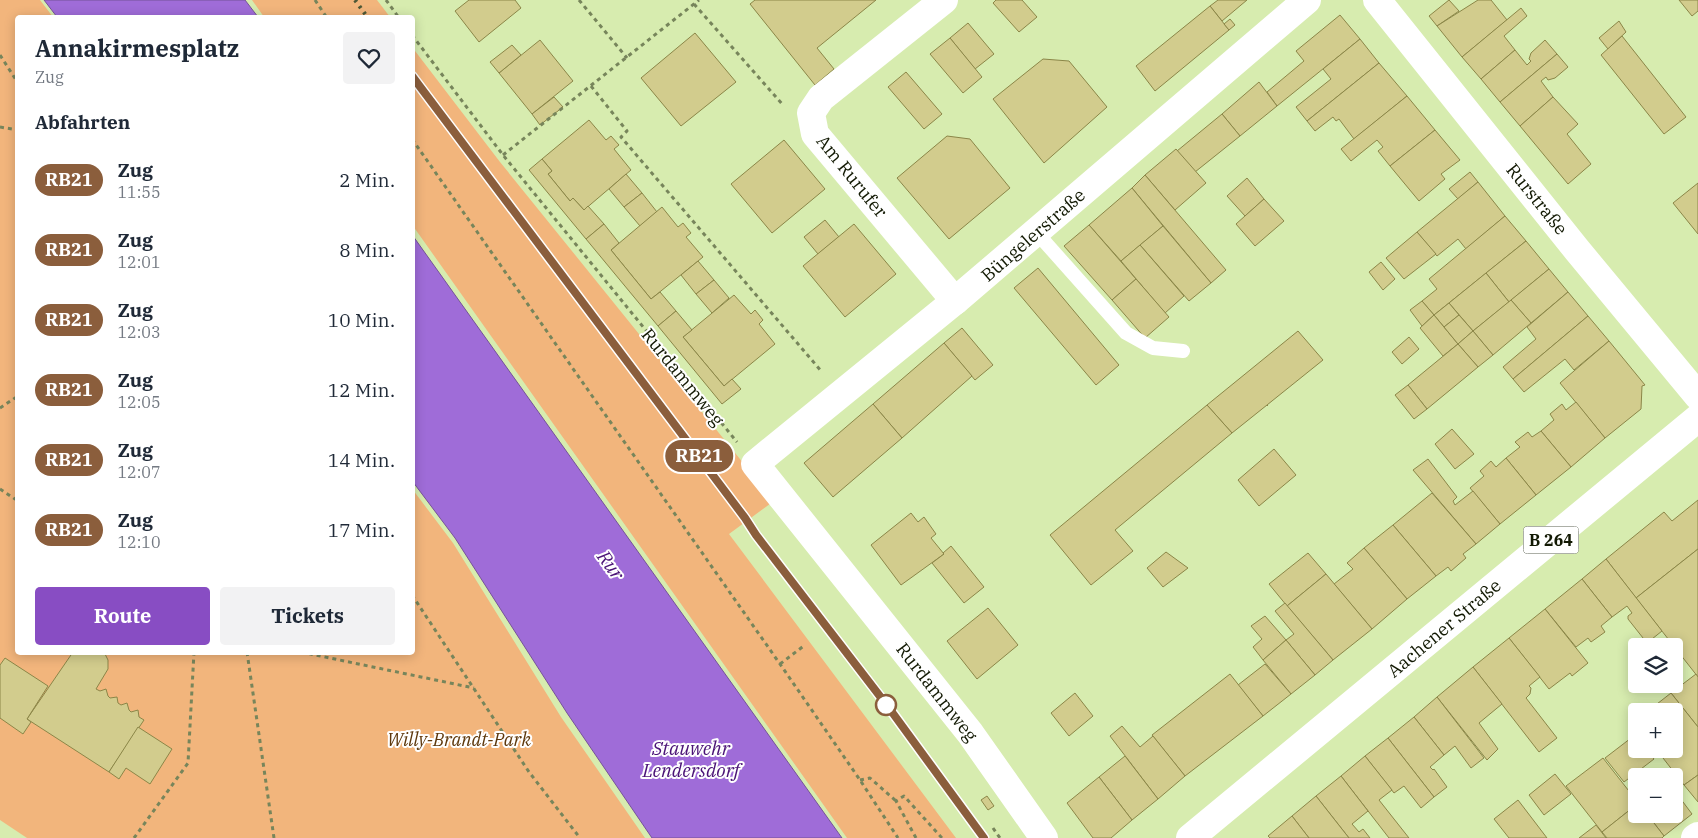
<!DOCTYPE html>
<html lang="de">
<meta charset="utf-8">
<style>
:root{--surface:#fff;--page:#f2f2f3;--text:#1f2937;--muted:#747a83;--accent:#884dc3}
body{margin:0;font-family:"IBM Plex Serif",serif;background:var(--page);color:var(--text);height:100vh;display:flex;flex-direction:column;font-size:19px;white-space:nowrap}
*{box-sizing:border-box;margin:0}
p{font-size:16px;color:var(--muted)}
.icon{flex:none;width:28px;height:28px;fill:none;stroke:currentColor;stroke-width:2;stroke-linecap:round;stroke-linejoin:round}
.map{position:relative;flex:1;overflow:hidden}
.drawer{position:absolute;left:15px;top:15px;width:400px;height:640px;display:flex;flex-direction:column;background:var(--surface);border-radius:5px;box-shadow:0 2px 12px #0003}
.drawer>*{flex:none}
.badge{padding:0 10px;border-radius:16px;font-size:18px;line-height:32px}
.buttons{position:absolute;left:1628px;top:638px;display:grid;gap:10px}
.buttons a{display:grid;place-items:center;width:55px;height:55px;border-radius:5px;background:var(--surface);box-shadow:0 2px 12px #0003;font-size:25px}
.map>.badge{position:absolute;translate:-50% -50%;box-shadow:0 0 0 2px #fff}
h2{padding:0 20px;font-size:19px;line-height:45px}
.round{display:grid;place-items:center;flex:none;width:52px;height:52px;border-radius:5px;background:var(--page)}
.headline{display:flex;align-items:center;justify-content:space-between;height:85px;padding:0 20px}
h1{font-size:24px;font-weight:700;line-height:38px}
.button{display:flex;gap:10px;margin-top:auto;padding:10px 20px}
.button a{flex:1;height:58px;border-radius:5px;background:var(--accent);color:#fff;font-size:20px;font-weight:700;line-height:58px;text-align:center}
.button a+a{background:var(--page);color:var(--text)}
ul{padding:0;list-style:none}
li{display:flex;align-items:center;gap:15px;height:70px;padding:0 20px}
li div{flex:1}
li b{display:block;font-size:19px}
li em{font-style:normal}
li .badge{min-width:55px;font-weight:700;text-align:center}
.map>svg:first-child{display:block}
</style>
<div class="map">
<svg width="1698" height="838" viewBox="0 0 1698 838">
<rect width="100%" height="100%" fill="#d7ecaf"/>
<g fill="#f2b57c">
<path d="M0,0H40L53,17L18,18V652H412L413,490L453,543L561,717L645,838H27L0,820Z"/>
<path d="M252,0H377L390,17H264Z"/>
<path d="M412,47L500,162L774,501L729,534L956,838H847L413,226Z"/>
</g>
<g fill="#9f6cd8" stroke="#755398">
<path d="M44,0H245L258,17H57Z"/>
<path d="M413,236L842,838H652L567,713L455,538L413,482Z"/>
</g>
<g fill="#d2cc8d" stroke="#8b8648">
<path d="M469,0H515L521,8L479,42L455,11Z"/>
<path d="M755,0H876L817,48L834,69L815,85L750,4Z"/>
<path d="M996,0H1022L1037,17L1019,32L993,3Z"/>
<path d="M1218,0H1247L1222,21L1210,6Z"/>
<path d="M1449,0L1459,11L1437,26L1429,16Z"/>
<path d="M1478,0H1491L1507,20L1462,57L1437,26Z"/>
<path d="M1679,0H1698V11L1692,16Z"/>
<path d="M1210,6L1229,30L1155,91L1136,66Z"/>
<path d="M1521,8L1527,16L1504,36L1515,50L1481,79L1462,57Z"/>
<path d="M1340,15L1360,39L1277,106L1267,92L1304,61L1296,51Z"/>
<path d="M1230,19L1235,25L1229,30L1224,24Z"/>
<path d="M1619,21L1626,32L1608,49L1599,38Z"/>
<path d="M968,23L994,54L975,69L950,38Z"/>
<path d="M695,33L736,82L681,126L641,78Z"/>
<path d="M1622,36L1686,117L1664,134L1601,55Z"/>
<path d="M950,38L982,77L963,93L930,54Z"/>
<path d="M1360,39L1379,63L1307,121L1296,107L1331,79L1323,69Z"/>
<path d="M540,40L573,81L532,114L499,73Z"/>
<path d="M1545,40L1557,54L1500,102L1481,79L1515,50L1527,65L1531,61L1529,59L1531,53Z"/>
<path d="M512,45L521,55L499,73L490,62Z"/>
<path d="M1557,54L1568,67L1555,78L1548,80L1546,77L1541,81L1553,97L1520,126L1500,102Z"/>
<path d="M1043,59L1069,61L1107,107L1044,163L993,99Z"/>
<path d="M1379,63L1407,96L1354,139L1339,119L1336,121L1333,117L1315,131L1307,121Z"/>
<path d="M906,72L942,114L924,129L888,87Z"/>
<path d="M1259,82L1277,106L1240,136L1222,114Z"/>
<path d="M1407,96L1435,130L1390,166L1378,151L1383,147L1377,140L1351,161L1341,149Z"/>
<path d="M554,97L563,107L540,125L532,114Z"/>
<path d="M1553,97L1578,124L1567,134L1591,164L1568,184L1520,126Z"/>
<path d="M1222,114L1240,136L1195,172L1177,151Z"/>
<path d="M589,120L606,140L611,136L619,145L614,149L631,170L584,210L573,198L570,201L548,174L552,171L542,159Z"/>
<path d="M1435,130L1460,160L1441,174L1445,179L1419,201L1390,166Z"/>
<path d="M947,136L970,139L1010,188L949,239L897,178Z"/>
<path d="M784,140L825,189L772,233L731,184Z"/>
<path d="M1176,149L1206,183L1175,210L1145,175Z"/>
<path d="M542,159L552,171L548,174L570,201L573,198L584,210L588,206L604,224L586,239L529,170Z"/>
<path d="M1470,172L1478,182L1458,199L1449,189Z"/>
<path d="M626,174L642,193L624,207L609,189Z"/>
<path d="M1145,175L1226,270L1211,283L1132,188Z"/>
<path d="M1247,178L1264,199L1245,216L1227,196Z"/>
<path d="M1478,182L1505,216L1466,249L1458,239L1437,256L1417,232Z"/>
<path d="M1698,183V234L1673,203Z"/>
<path d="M1132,188L1163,226L1121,261L1089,225Z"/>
<path d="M642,193L657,212L640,226L624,207Z"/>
<path d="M1264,199L1284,221L1255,246L1236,224Z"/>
<path d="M662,207L678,227L683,223L691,233L686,237L703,257L651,299L611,250Z"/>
<path d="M1505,216L1526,241L1434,315L1422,301L1437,289L1429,279Z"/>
<path d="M825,220L839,237L818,254L804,237Z"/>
<path d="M604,224L619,243L611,250L651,299L660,292L676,311L658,326L586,239Z"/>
<path d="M854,224L896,274L845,317L803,266Z"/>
<path d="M1089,225L1136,279L1112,300L1064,246Z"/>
<path d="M1163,226L1211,283L1189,301L1140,245Z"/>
<path d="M1417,232L1436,254L1404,279L1386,258Z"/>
<path d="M1526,241L1549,269L1509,302L1486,273Z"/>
<path d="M1140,245L1184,296L1165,313L1121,261Z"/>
<path d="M698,261L714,280L696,294L681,275Z"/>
<path d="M1381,262L1395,279L1383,290L1369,272Z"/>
<path d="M1038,268L1119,365L1096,385L1014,288Z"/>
<path d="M1549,269L1568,292L1531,323L1511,300Z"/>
<path d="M1486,273L1509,302L1473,331L1449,303Z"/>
<path d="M1136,279L1169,317L1145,338L1112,300Z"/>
<path d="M714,280L729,298L712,313L696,294Z"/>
<path d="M1568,292L1588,316L1513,379L1503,367L1536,339L1527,327Z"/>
<path d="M734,295L751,314L755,310L763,320L759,324L775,344L724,386L683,337Z"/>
<path d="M1511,300L1531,323L1493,355L1473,331Z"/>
<path d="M1422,301L1434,315L1422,326L1410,310Z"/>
<path d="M1449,303L1459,315L1444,327L1434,315Z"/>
<path d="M676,311L692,330L683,337L724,386L732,379L741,389L722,404L658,326Z"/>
<path d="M1434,315L1458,344L1443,356L1420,328Z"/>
<path d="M1459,315L1473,331L1458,344L1444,327Z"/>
<path d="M1588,316L1609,341L1574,370L1565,359L1524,392L1513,379Z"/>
<path d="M962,328L993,365L975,380L944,343Z"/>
<path d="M1298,331L1323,360L1267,405L1268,406L1267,405L1232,433L1207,405Z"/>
<path d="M1473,331L1493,355L1478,367L1458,344Z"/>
<path d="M1409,337L1419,349L1402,364L1392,352Z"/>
<path d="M1609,341L1645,385L1642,386L1641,409L1605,438L1560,383Z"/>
<path d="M944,343L972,376L902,438L873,404Z"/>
<path d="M1458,344L1478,367L1427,409L1408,385Z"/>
<path d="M1408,385L1427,409L1414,419L1395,395Z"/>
<path d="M1576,402L1605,438L1571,467L1541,431L1554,420L1550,414L1562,404L1566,410Z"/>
<path d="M873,404L902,438L833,497L804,463Z"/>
<path d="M1207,405L1232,433L1115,530L1133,551L1091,585L1050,535Z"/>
<path d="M1452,429L1474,454L1455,469L1435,444Z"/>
<path d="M1541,431L1571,467L1536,495L1506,458L1520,447L1515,442L1528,432L1532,437Z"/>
<path d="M1274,449L1296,475L1259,506L1238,480Z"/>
<path d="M1506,458L1536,495L1500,524L1470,488L1484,476L1480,471L1491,461L1496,467Z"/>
<path d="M1428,459L1457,497L1453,501L1455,505L1473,491L1500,524L1476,544L1413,470Z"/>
<path d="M1432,493L1476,544L1463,554L1466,558L1451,571L1448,567L1436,576L1393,525Z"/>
<path d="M1698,500V549L1636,598L1606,559L1664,512L1672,521Z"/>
<path d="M911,513L918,522L924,517L936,534L931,538L944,554L901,585L871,545Z"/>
<path d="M1393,525L1436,576L1407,599L1364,548Z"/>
<path d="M951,546L984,587L964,603L932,563L944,554L943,553Z"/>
<path d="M1364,548L1407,599L1372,629L1334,584L1353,569L1347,563Z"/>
<path d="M1698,549V677L1636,598Z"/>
<path d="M1166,552L1188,568L1163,587L1147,568Z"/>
<path d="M1308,553L1326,574L1287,606L1269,584Z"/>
<path d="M1606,559L1662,631L1647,643L1628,619V616L1632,613L1627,606L1612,617L1582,579Z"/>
<path d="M1326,574L1372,629L1333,660L1287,606Z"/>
<path d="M1582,579L1612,617L1601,626L1605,632L1591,642L1588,638L1576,647L1545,609Z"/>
<path d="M1285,603L1333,660L1315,675L1286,640L1294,634L1275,611Z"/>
<path d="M988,608L1018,645L977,679L947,641Z"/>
<path d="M1545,609L1588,663L1572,676L1570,673L1549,689L1509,638Z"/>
<path d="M1265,616L1286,640L1263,660L1253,647L1262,639L1251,626Z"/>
<path d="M1509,638L1540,677L1529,686L1531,688L1530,694L1526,698L1557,738L1539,752L1473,667Z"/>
<path d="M1286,640L1315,675L1291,694L1263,660Z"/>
<path d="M73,652H104L108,660V669L96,689L100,691L106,689L108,696L110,698L117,697L118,703L121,705L127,703L129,710L131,712L138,710L139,717L144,720L109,772L27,719Z"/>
<path d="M5,658L48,686L27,719L31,722L23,734L0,718V665Z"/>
<path d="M1265,664L1291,694L1263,716L1238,685Z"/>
<path d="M1473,667L1502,704L1479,723L1498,749L1487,760L1437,697Z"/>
<path d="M1230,674L1263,716L1185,776L1152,735Z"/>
<path d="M1696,674L1698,677V727L1671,693Z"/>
<path d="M1075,693L1093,716L1069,736L1051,713Z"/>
<path d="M1671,693L1698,727V775L1684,785L1656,749H1674V711H1648Z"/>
<path d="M1437,697L1484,758L1471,768L1455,746L1444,755L1414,717Z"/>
<path d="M1414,717L1444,755L1430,767L1433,770L1434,769L1447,787L1434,797L1388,738Z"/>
<path d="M1122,726L1140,747L1153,736L1185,776L1158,799L1110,736Z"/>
<path d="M138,727L172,749L150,784L126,768L119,779L109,772Z"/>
<path d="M1635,735L1636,749H1646L1654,759L1624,782L1605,758Z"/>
<path d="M1388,738L1434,797L1421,808L1404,786L1394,793L1365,756Z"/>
<path d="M1125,756L1158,799L1132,820L1099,777Z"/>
<path d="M1365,756L1392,790L1379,800L1409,838H1389L1341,776Z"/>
<path d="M1603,758L1636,800V805L1602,832L1566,786Z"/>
<path d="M1555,774L1571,794L1544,815L1529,795Z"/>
<path d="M1698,775V802L1684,785Z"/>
<path d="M1341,776L1368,811L1352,824L1359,832L1363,829L1370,838H1349L1316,796Z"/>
<path d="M1099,777L1132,820L1111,838H1093L1067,803Z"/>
<path d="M1674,790L1692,814L1664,836L1647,814H1674Z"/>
<path d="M987,796L994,806L988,810L981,800Z"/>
<path d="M1316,796L1349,838H1309L1292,816Z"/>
<path d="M1518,800L1547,838H1509L1494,819Z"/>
<path d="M1636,805V814H1647L1664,836L1662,838H1607L1602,832Z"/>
<path d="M1292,816L1309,838H1270L1268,836Z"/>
<path d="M1596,825L1606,838H1579Z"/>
</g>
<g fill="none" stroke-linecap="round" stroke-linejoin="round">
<g stroke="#77855b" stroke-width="3" stroke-dasharray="4 4" stroke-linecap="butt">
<path d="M315,0L327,18"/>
<path d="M386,0L399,18"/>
<path d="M579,0L627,58"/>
<path d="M694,4L783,105"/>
<path d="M412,35L503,155L737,442"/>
<path d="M0,55L18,83"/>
<path d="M591,86L627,131L621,137L822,372"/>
<path d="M0,127L18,130"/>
<path d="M412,139L780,664L860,780L898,838"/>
<path d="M503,155L699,0"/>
<path d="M0,408L18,396"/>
<path d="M0,489L18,501"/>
<path d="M412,595L529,772L580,838"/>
<path d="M247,652L274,838"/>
<path d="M301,652L474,688"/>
<path d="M780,664L805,645"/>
<path d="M860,780L870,778L896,801"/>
<path d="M993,828L1000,838"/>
<path d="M134,838L188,763L194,652"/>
<path d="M916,838L896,801L904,796L942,838"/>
</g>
<path stroke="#fff" stroke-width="14" d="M1036,232L1126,333L1153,348L1183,351"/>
<g stroke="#fff" stroke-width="28">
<path d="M944,0L821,98L811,113L815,134L955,301"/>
<path d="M1377,0L1577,250L1698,396"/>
<path d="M1044,838L970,733L755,464L955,301L1307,0"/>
<path d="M1695,838L1698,836"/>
</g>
<path stroke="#fff" stroke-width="28" d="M1190,838L1698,418"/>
<g stroke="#4d5836" stroke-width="4" stroke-dasharray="2.5 5" stroke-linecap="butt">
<path d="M355,0L368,18"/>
<path d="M412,76L745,517L756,535L889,708L984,838"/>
</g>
</g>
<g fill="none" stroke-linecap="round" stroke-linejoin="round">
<defs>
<path id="line" d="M412,76L745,518L756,535L889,708L984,838"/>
</defs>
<use href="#line" stroke="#fff" stroke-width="11"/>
<use href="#line" stroke="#8b5e3c" stroke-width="8"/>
</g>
<circle fill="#fff" stroke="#8b5e3c" stroke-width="2.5" cx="886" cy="705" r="10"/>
<g text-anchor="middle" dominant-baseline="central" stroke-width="4" stroke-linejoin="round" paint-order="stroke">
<rect fill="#fff" stroke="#595e4f" stroke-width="1" x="1523.5" y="526.5" width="55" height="27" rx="4"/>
<g font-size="16" font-weight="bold" fill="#121903">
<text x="1551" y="540">B 264</text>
</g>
<g font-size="18" fill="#121903" stroke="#fff">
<text transform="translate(852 176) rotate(51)">Am Rurufer</text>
<text transform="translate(1537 199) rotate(51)">Rurstraße</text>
<text transform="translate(1033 235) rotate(-41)">Büngelerstraße</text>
<text transform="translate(683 377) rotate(51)">Rurdammweg</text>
<text transform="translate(1444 628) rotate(-40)">Aachener Straße</text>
<text transform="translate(937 692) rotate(52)">Rurdammweg</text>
</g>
<g font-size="18" font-style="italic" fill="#5e380c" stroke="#fff">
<text x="459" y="739">Willy-Brandt-Park</text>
</g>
<g font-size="19" font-style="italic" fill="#4a1376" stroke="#fff">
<text transform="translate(611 565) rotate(54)">Rur</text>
<text x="691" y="748">Stauwehr<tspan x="691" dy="22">Lendersdorf</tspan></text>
</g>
</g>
</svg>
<div class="buttons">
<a><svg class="icon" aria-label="layers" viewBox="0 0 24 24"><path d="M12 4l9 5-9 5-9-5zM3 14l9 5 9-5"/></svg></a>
<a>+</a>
<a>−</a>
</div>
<b class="badge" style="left:699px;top:456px;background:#8b5e3c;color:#fff">RB21</b>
<section class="drawer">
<div class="headline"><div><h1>Annakirmesplatz</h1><p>Zug</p></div><a class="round"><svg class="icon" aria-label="heart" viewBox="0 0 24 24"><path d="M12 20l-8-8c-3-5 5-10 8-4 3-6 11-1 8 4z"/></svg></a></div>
<h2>Abfahrten</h2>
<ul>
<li><span class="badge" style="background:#8b5e3c;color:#fff">RB21</span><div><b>Zug</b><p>11:55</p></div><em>2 Min.</em></li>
<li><span class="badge" style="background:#8b5e3c;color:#fff">RB21</span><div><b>Zug</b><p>12:01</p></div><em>8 Min.</em></li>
<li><span class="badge" style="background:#8b5e3c;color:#fff">RB21</span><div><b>Zug</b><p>12:03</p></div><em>10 Min.</em></li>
<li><span class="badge" style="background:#8b5e3c;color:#fff">RB21</span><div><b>Zug</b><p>12:05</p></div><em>12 Min.</em></li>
<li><span class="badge" style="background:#8b5e3c;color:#fff">RB21</span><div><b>Zug</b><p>12:07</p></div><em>14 Min.</em></li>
<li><span class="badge" style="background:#8b5e3c;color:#fff">RB21</span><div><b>Zug</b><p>12:10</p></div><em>17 Min.</em></li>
</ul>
<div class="button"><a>Route</a><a>Tickets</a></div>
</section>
</div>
